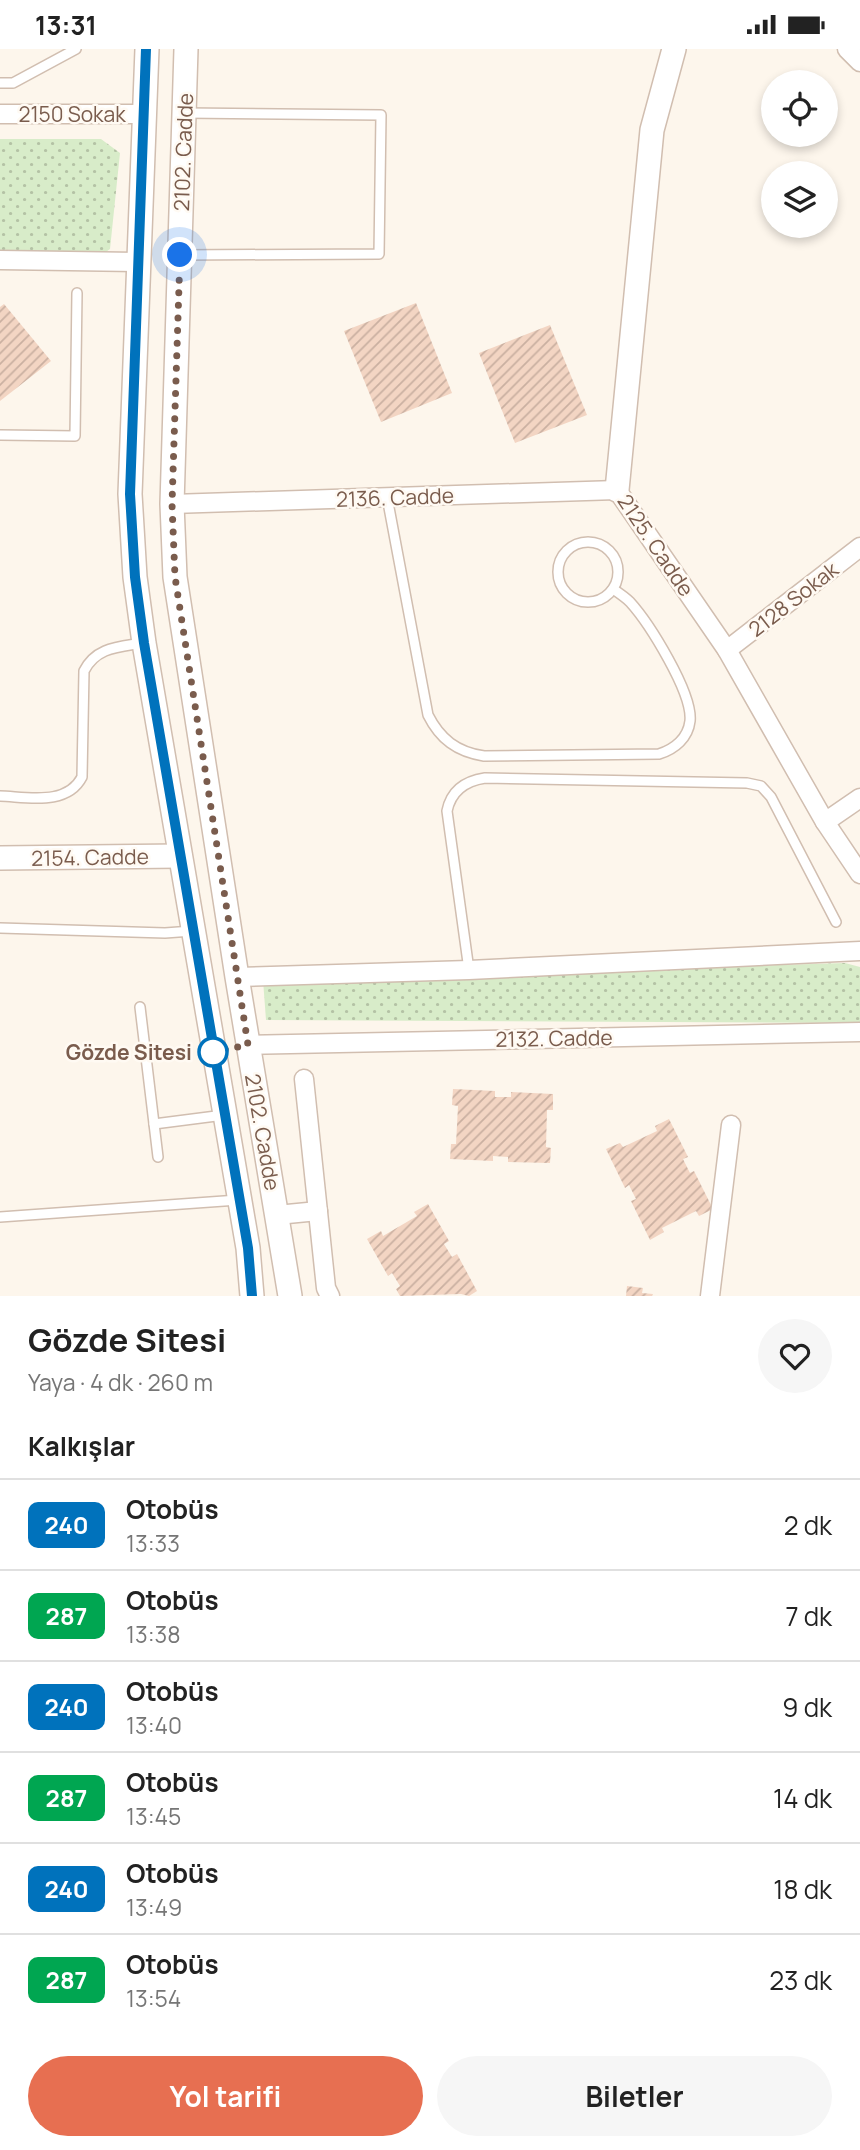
<!DOCTYPE html>
<html lang="tr">
<meta charset="utf-8">
<style>
:root{--surface:#fff;--page:#f6f6f6;--text:#222;--muted:#767676;--line:#e0e0e0;--accent:#e76f51}
body{margin:0;font-family:Manrope,sans-serif;background:var(--page);color:var(--text);height:100vh;display:flex;flex-direction:column;font-size:26px;white-space:nowrap}
*{box-sizing:border-box;margin:0}
p{font-size:23px;color:var(--muted)}
.icon{flex:none;width:38px;height:38px;fill:none;stroke:currentColor;stroke-width:2;stroke-linecap:round;stroke-linejoin:round}
.map{position:relative;height:1247px;overflow:hidden}
.drawer{display:flex;flex-direction:column;background:var(--surface);flex:1}
.drawer>*{flex:none}
.badge{padding:0 14px;border-radius:10px;font-size:24px;line-height:46px}
.fabs{position:absolute;left:761px;top:21px;display:grid;gap:14px}
.fabs a{display:grid;place-items:center;width:77px;height:77px;border-radius:50%;background:var(--surface);box-shadow:0 4px 10px #0003;font-size:35px}
.you{position:absolute;width:35px;height:35px;margin:-18px;border:5px solid #fff;border-radius:50%;background:#1a73e8;box-shadow:0 0 0 10px #1a73e833}
.map>.badge{position:absolute;translate:-50% -50%;box-shadow:0 0 0 4px #fff}
h2{padding:0 28px;font-size:26px;line-height:63px}
.round{display:grid;place-items:center;flex:none;width:74px;height:74px;border-radius:37px;background:var(--page)}
.headline{display:flex;align-items:center;justify-content:space-between;height:119px;padding:0 28px}
h1{font-size:33px;font-weight:700;line-height:52px}
.action{display:flex;gap:14px;margin-top:auto;padding:14px 28px}
.action a{flex:1;height:80px;border-radius:42px;background:var(--accent);color:#fff;font-size:28px;font-weight:700;line-height:80px;text-align:center}
.action a+a{background:var(--page);color:var(--text)}
ul{padding:0;list-style:none}
li{display:flex;align-items:center;gap:21px;height:91px;padding:0 28px;border-top:2px solid var(--line)}
li div{flex:1}
li b{display:block;font-size:26px}
li em{font-style:normal}
li .badge{min-width:77px;font-weight:700;text-align:center}
.status{display:flex;justify-content:space-between;align-items:center;height:49px;padding:0 35px;background:var(--surface);direction:ltr}
.status svg{height:19px;fill:currentColor}
.map>svg:first-child{display:block}
</style>
<div class="status"><b>13:31</b><svg viewBox="0 0 49 12"><path d="M0 12V9h3v3zM5 12V6h3v6zM10 12V3h3v9zM15 12V0h3v12zM26 1h20v11H26zM47 4h2v5h-2z"/></svg></div>
<div class="map">
<svg width="860" height="1247" viewBox="0 0 860 1247">
<defs>
<pattern id="green-dots" width="8" height="8" patternUnits="userSpaceOnUse" patternTransform="scale(1.75)"><rect width="8" height="8" fill="#d8ecc9"/><path d="M2 2h.1M6 6h.1" fill="none" stroke="#b4c2a5" stroke-width="1.8" stroke-linecap="round"/></pattern>
<pattern id="building-hatch" width="6" height="6" patternUnits="userSpaceOnUse" patternTransform="scale(1.75)"><rect width="6" height="6" fill="#f3d5c3"/><path d="M-1 1l2-2M0 6l6-6M5 7l2-2" fill="none" stroke="#cab0a1"/></pattern>
</defs>
<rect width="100%" height="100%" fill="#fdf6ec"/>
<g fill="url(#green-dots)">
<path d="M0,90H101L120,104L110,200L95,211L0,208Z"/>
<path d="M845,914L860,918V974L266,971L263,931Z"/>
</g>
<g fill="url(#building-hatch)">
<path d="M416,254L452,344L381,373L344,282Z"/>
<path d="M4,255L51,312L0,352V258Z"/>
<path d="M550,276L587,366L515,394L479,304Z"/>
<path d="M453,1040L495,1042V1048H511V1043L553,1045V1061H547L546,1098L551,1099L550,1114L508,1113V1108L493,1107V1112L450,1110L451,1095H456L458,1057L452,1056Z"/>
<path d="M669,1070L688,1108L683,1110L690,1124L694,1122L713,1160L699,1167L696,1162L662,1179L664,1183L650,1191L631,1152L636,1150L629,1136L625,1139L606,1100L620,1094L623,1098L657,1082L655,1077Z"/>
<path d="M428,1155L449,1192L444,1195L452,1208L457,1205L477,1242L469,1247L461,1245L400,1247L396,1240L400,1237L392,1224L388,1227L367,1190L381,1182L383,1187L417,1167L414,1163Z"/>
<path d="M627,1237L643,1239L642,1244L653,1245L652,1247H626Z"/>
</g>
<g fill="none" stroke-linecap="round" stroke-linejoin="round">
<defs>
<g id="service">
<path d="M0,34H13L76,0"/>
<path d="M181,206L379,205L381,66L185,64"/>
<path d="M0,386L75,387L77,244"/>
<path d="M387,448L428,666C440,690 457,703 484,707L659,705C675,700 688,689 690,672C693,644 649,574 630,553C625,548 619,544 613,540"/>
<circle cx="588" cy="523" r="30"/>
<path d="M0,747C28,748 67,757 82,728L84,622C96,598 119,598 142,594"/>
<path d="M0,879L165,884L192,882"/>
<path d="M469,921L447,762C451,742 465,732 485,729L747,734L761,737L771,748L836,873"/>
<path d="M140,958L158,1108"/>
<path d="M154,1075L224,1066"/>
<path d="M0,1168L238,1151"/>
</g>
<g id="minor">
<path d="M847,0L860,13"/>
<path d="M0,65H144"/>
<path d="M0,211L137,213"/>
<path d="M172,455L617,441L727,601L825,773L860,825"/>
<path d="M727,601L860,498"/>
<path d="M825,773L860,749"/>
<path d="M237,928L469,921L860,902"/>
<path d="M248,996L860,983"/>
<path d="M304,1030L326,1239L330,1247"/>
<path d="M277,1166L318,1162"/>
<path d="M710,1247L731,1076"/>
</g>
<g id="tertiary">
<path d="M147,0L130,445L135,528L144,594L248,1199L252,1247"/>
<path d="M186,0L172,455L175,528L237,928L290,1247"/>
<path d="M617,441L652,81L674,0"/>
<path d="M0,809L180,807"/>
</g>
</defs>
<use href="#service" stroke="#d1beb0" stroke-width="12"/>
<use href="#minor" stroke="#d1beb0" stroke-width="21"/>
<use href="#tertiary" stroke="#d1beb0" stroke-width="26"/>
<use href="#service" stroke="#fff" stroke-width="9"/>
<use href="#minor" stroke="#fff" stroke-width="18"/>
<use href="#tertiary" stroke="#fff" stroke-width="23"/>
</g>
<g fill="none" stroke-linecap="round" stroke-linejoin="round">
<defs>
<path id="line" d="M146,0L130,445L135,528L144,594L248,1199L252,1247"/>
</defs>
<use href="#line" stroke="#fff" stroke-width="16"/>
<use href="#line" stroke="#0072bc" stroke-width="10"/>
<path stroke="#7a5c4d" stroke-width="7" stroke-dasharray="0 12.6" d="M180,206L172,455L175,528L248,996L213,1003"/>
</g>
<circle fill="#fff" stroke="#0072bc" stroke-width="3.5" cx="213" cy="1003" r="14"/>
<g text-anchor="middle" dominant-baseline="central" stroke-width="5" stroke-linejoin="round" paint-order="stroke">
<g font-size="21" fill="#7a5c4d" stroke="#fffaf3">
<text x="72" y="65">2150 Sokak</text>
<text transform="translate(183 103) rotate(-88)">2102. Cadde</text>
<text transform="translate(395 448) rotate(-2)">2136. Cadde</text>
<text transform="translate(656 496) rotate(56)">2125. Cadde</text>
<text transform="translate(793 550) rotate(-38)">2128 Sokak</text>
<text transform="translate(90 808) rotate(-1)">2154. Cadde</text>
<text transform="translate(554 989) rotate(-1)">2132. Cadde</text>
<text transform="translate(263 1083) rotate(80)">2102. Cadde</text>
</g>
<g font-size="21" font-weight="bold" fill="#7a5c4d" stroke="#fffaf3" text-anchor="end">
<text x="192" y="1003">Gözde Sitesi</text>
</g>
</g>
</svg>
<div class="fabs">
<a><svg class="icon" aria-label="locate" viewBox="0 0 24 24"><circle cx="12" cy="12" r="6"/><path d="M12 2v4M12 18v4M2 12h4M18 12h4"/></svg></a>
<a><svg class="icon" aria-label="layers" viewBox="0 0 24 24"><path d="M12 4l9 5-9 5-9-5zM3 14l9 5 9-5"/></svg></a>
</div>
<div class="you" style="left:180px;top:206px"></div>
</div>
<section class="drawer">
<div class="headline"><div><h1>Gözde Sitesi</h1><p>Yaya · 4 dk · 260 m</p></div><a class="round"><svg class="icon" aria-label="heart" viewBox="0 0 24 24"><path d="M12 20l-8-8c-3-5 5-10 8-4 3-6 11-1 8 4z"/></svg></a></div>
<h2>Kalkışlar</h2>
<ul>
<li><span class="badge" style="background:#0072bc;color:#fff">240</span><div><b>Otobüs</b><p>13:33</p></div><em>2 dk</em></li>
<li><span class="badge" style="background:#00a651;color:#fff">287</span><div><b>Otobüs</b><p>13:38</p></div><em>7 dk</em></li>
<li><span class="badge" style="background:#0072bc;color:#fff">240</span><div><b>Otobüs</b><p>13:40</p></div><em>9 dk</em></li>
<li><span class="badge" style="background:#00a651;color:#fff">287</span><div><b>Otobüs</b><p>13:45</p></div><em>14 dk</em></li>
<li><span class="badge" style="background:#0072bc;color:#fff">240</span><div><b>Otobüs</b><p>13:49</p></div><em>18 dk</em></li>
<li><span class="badge" style="background:#00a651;color:#fff">287</span><div><b>Otobüs</b><p>13:54</p></div><em>23 dk</em></li>
</ul>
<div class="action"><a>Yol tarifi</a><a>Biletler</a></div>
</section>
